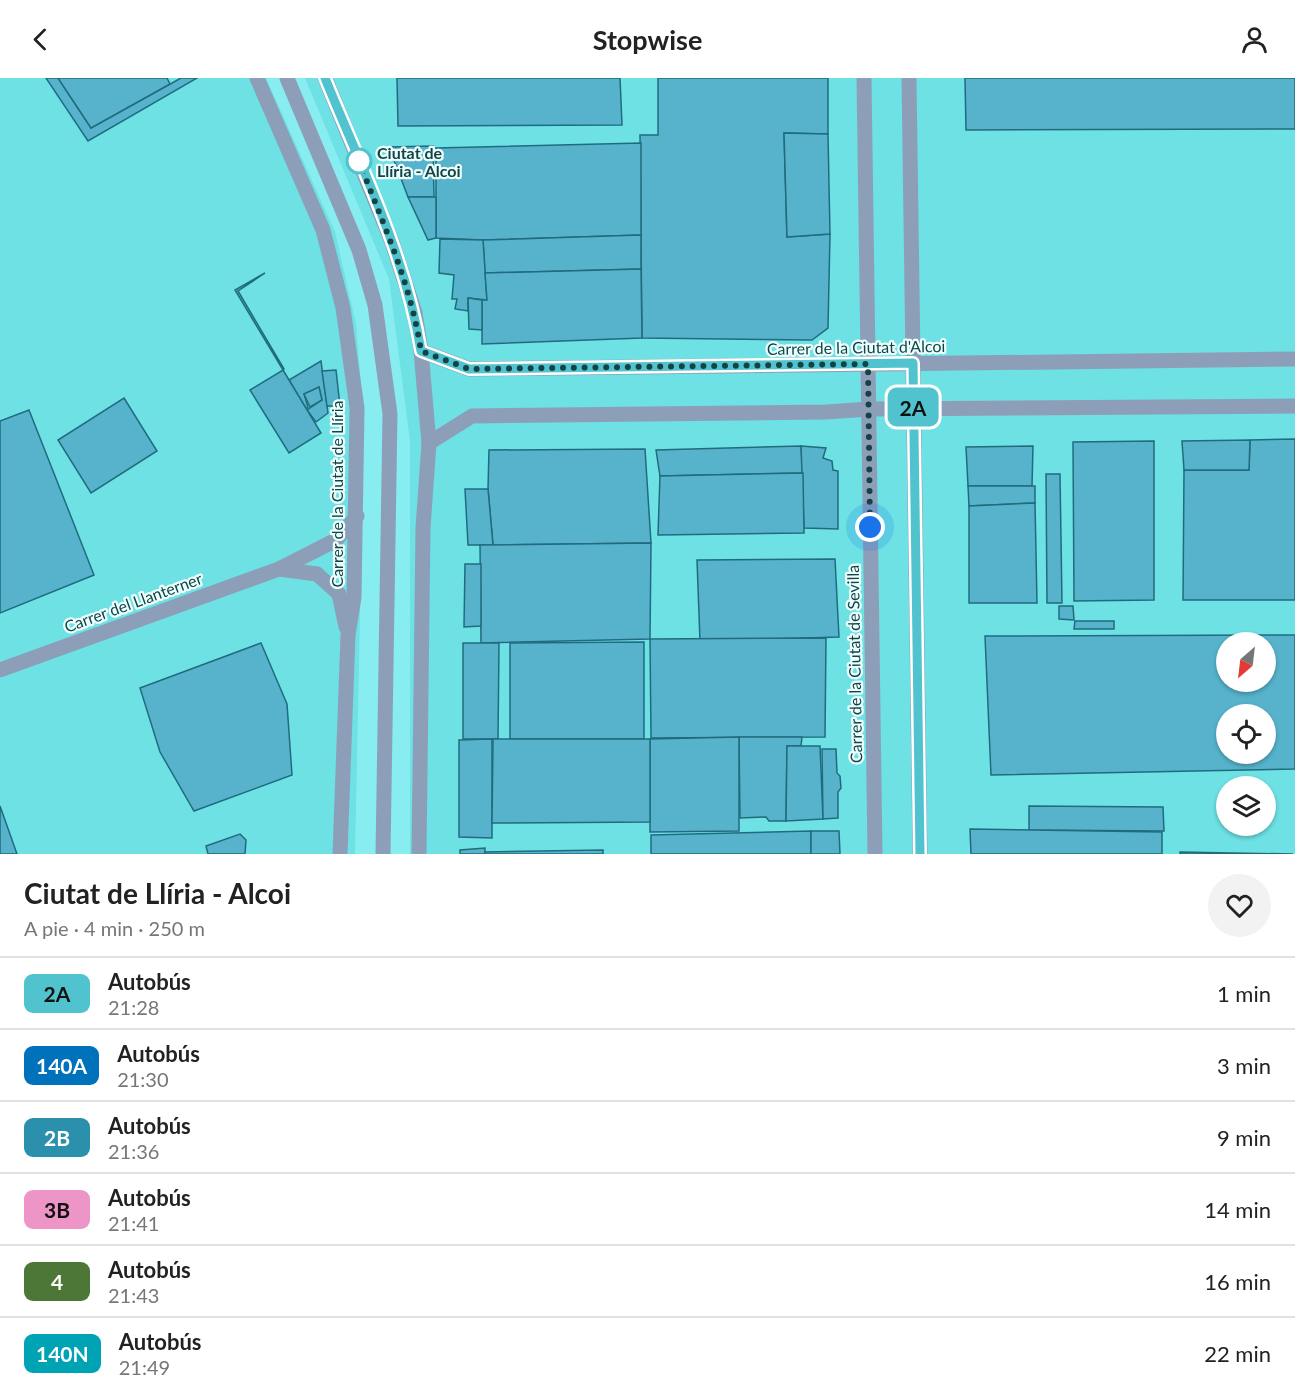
<!DOCTYPE html>
<html lang="es">
<meta charset="utf-8">
<style>
:root{--surface:#fff;--page:#f2f2f2;--text:#222;--muted:#767676;--line:#e0e0e0}
body{margin:0;font-family:Lato,sans-serif;background:var(--page);color:var(--text);height:100vh;display:flex;flex-direction:column;font-size:22px;white-space:nowrap}
*{box-sizing:border-box;margin:0}
p{font-size:20px;color:var(--muted)}
.icon{flex:none;width:33px;height:33px;fill:none;stroke:currentColor;stroke-width:2;stroke-linecap:round;stroke-linejoin:round}
.map{position:relative;height:776px;overflow:hidden}
.sheet{display:flex;flex-direction:column;background:var(--surface);flex:1}
.sheet>*{flex:none}
.badge{padding:0 12px;border-radius:9px;font-size:21px;line-height:39px}
.needle{width:39px;rotate:208deg}
.tools{position:absolute;left:1216px;top:554px;display:grid;gap:12px}
.tools a{display:grid;place-items:center;width:60px;height:60px;border-radius:50%;background:var(--surface);box-shadow:0 2px 4px #0004;font-size:30px}
.you{position:absolute;width:30px;height:30px;margin:-15px;border:4px solid #fff;border-radius:50%;background:#1a73e8;box-shadow:0 0 0 9px #1a73e833}
.map>.badge{position:absolute;translate:-50% -50%;box-shadow:0 0 0 3px #fff}
.round{display:grid;place-items:center;flex:none;width:63px;height:63px;border-radius:32px;background:var(--page)}
.summary{display:flex;align-items:center;justify-content:space-between;height:102px;padding:0 24px}
h1{font-size:28px;font-weight:700;line-height:45px}
ul{padding:0;list-style:none}
li{display:flex;align-items:center;gap:18px;height:72px;padding:0 24px;border-top:2px solid var(--line)}
li div{flex:1}
li b{display:block;font-size:22px}
li em{font-style:normal}
li .badge{min-width:66px;font-weight:700;text-align:center}
header{display:flex;justify-content:space-between;align-items:center;height:78px;padding:0 24px;background:var(--surface);font-size:27px;font-weight:700}
.map>svg:first-child{display:block}
</style>
<header><svg class="icon" aria-label="back" viewBox="0 0 24 24"><path d="M15 5l-7 7 7 7"/></svg>Stopwise<svg class="icon" aria-label="person" viewBox="0 0 24 24"><circle cx="12" cy="8" r="4"/><path d="M4 21q1-7 8-7t8 7"/></svg></header>
<div class="map">
<svg width="1295" height="776" viewBox="0 0 1295 776">
<rect width="100%" height="100%" fill="#87edf0"/>
<g fill="#6de1e4" fill-rule="evenodd">
<path d="M0,0H266L335,154L356,246L364,344L355,776H0Z"/>
<path d="M305,0H1295V776H410V363L389,201ZM1227,564H1266V603H1227ZM1227,636H1266V675H1227ZM1227,708H1266V747H1227Z"/>
</g>
<g fill="#56b3cb" stroke="#206c7e" stroke-width="1.5" fill-rule="evenodd">
<path d="M46,0H58L91,50L181,0H197L88,63Z"/>
<path d="M58,0H167L170,6L91,50Z"/>
<path d="M397,0H620L622,47L398,48Z"/>
<path d="M658,0H828V56L784,55L787,159L830,156L828,250L812,262L642,260L640,57H658Z"/>
<path d="M965,0H1295V51L966,52Z"/>
<path d="M784,55L828,56L830,156L787,159Z"/>
<path d="M641,65V157L483,162L436,160V70Z"/>
<path d="M433,68L434,119H408L389,69Z"/>
<path d="M408,119H436V160L428,162Z"/>
<path d="M641,157V191L485,195L483,162Z"/>
<path d="M440,161L483,162L487,222L468,220V233L455,231L457,221H452L454,197L439,195Z"/>
<path d="M641,191L642,260L482,266V222H487L485,195Z"/>
<path d="M265,195L238,213L284,291L283,292L235,212Z"/>
<path d="M468,220L482,222V252L469,251Z"/>
<path d="M321,283L328,335L316,344L307,332L322,322L319,309L304,316L308,329L306,331L289,302Z"/>
<path d="M283,292L321,355L289,375L250,312Z"/>
<path d="M336,292L340,328H327L322,293Z"/>
<path d="M319,309L322,322L310,329L304,316Z"/>
<path d="M124,320L157,373L91,415L58,362Z"/>
<path d="M29,332L94,497L0,535V343Z"/>
<path d="M1295,361V522H1183L1184,392H1249L1250,362Z"/>
<path d="M1250,362L1249,392H1184L1182,363Z"/>
<path d="M1154,363V522L1074,523L1073,364Z"/>
<path d="M801,368L803,395L660,398L656,372Z"/>
<path d="M801,368L826,370L823,380L832,383L833,392L838,393V451L804,450Z"/>
<path d="M1033,368L1032,408H968L966,369Z"/>
<path d="M645,371L651,465L493,467L488,411L489,372Z"/>
<path d="M803,395L804,455L658,457L660,398Z"/>
<path d="M1046,396H1060L1062,525H1047Z"/>
<path d="M968,408H1035V425L969,428Z"/>
<path d="M465,411H488L493,467H468Z"/>
<path d="M1035,425L1037,525H969V428Z"/>
<path d="M651,465L650,561L481,565L480,467Z"/>
<path d="M835,481L839,559L700,563L697,482Z"/>
<path d="M465,486H481V548L464,549Z"/>
<path d="M1059,528H1073L1074,542L1059,541Z"/>
<path d="M1075,543H1114V551H1074Z"/>
<path d="M1295,557V691L991,697L985,558ZM1227,564H1266V603H1227ZM1227,636H1266V675H1227Z"/>
<path d="M826,560L825,659L651,660L650,561Z"/>
<path d="M644,564V661H510V565Z"/>
<path d="M261,565L287,626L292,697L194,733L160,674L140,610Z"/>
<path d="M463,565H499L498,661H463Z"/>
<path d="M739,659H802L801,668H787L786,743H769L766,739L740,740Z"/>
<path d="M739,659V753L650,754V661Z"/>
<path d="M492,661V760L459,759V662Z"/>
<path d="M493,661H650V744L492,745Z"/>
<path d="M787,668H820L823,741L786,743Z"/>
<path d="M822,671H836L837,695L840,698L841,710L838,714V740L823,741Z"/>
<path d="M0,728L17,776H0Z"/>
<path d="M1029,728L1163,729L1164,753L1029,752Z"/>
<path d="M970,751L1162,754V776H971Z"/>
<path d="M811,753V776H651V757Z"/>
<path d="M811,753H839L840,776H811Z"/>
<path d="M240,756L246,762L245,776H208L206,768Z"/>
<path d="M485,770V776H460V772Z"/>
<path d="M603,772V776H485V774Z"/>
<path d="M1180,774L1293,776H1180Z"/>
</g>
<g fill="none" stroke-linecap="round" stroke-linejoin="round">
<g stroke="#8d9fb8" stroke-width="15">
<path d="M257,0L323,152L343,230L357,330L354,519L348,557L340,776"/>
<path d="M325,0L392,164L415,235L421,273L429,365L423,450L419,776"/>
<path d="M864,0L875,776"/>
<path d="M909,0L920,776"/>
<path d="M421,273L469,291L1295,281"/>
<path d="M429,365L472,338L826,334L870,331L1295,328"/>
<path d="M279,491L317,496L339,516L346,549"/>
<path d="M0,592L279,491L336,462L357,438"/>
</g>
<path stroke="#8d9fb8" stroke-width="15" d="M287,0L359,172L375,227L390,336L383,776"/>
</g>
<g fill="none" stroke-linecap="round" stroke-linejoin="round">
<defs>
<path id="line" d="M325,0C361,89 406,178 421,273L469,291L913,285L920,776"/>
</defs>
<use href="#line" stroke="#fff" stroke-width="14"/>
<use href="#line" stroke="#50c3ce" stroke-width="9"/>
<path stroke="#154243" stroke-width="6" stroke-dasharray="0 10.8" d="M359,83C383,146 411,206 421,273L469,291L868,286L870,449"/>
</g>
<circle fill="#fff" stroke="#50c3ce" stroke-width="3" cx="359" cy="83" r="12"/>
<g text-anchor="middle" dominant-baseline="central" stroke-width="4.5" stroke-linejoin="round" paint-order="stroke">
<g font-size="16" font-weight="bold" fill="#154243" stroke="#ecffff" text-anchor="start">
<text x="377" y="74">Ciutat de<tspan x="377" dy="18">Llíria - Alcoi</tspan></text>
</g>
<g font-size="16" fill="#154243" stroke="#ecffff">
<text transform="translate(856 269) rotate(-1)">Carrer de la Ciutat d'Alcoi</text>
<text transform="translate(336 416) rotate(-90)">Carrer de la Ciutat de Llíria</text>
<text transform="translate(133 524) rotate(-20)">Carrer del Llanterner</text>
<text transform="translate(854 586) rotate(-91)">Carrer de la Ciutat de Sevilla</text>
</g>
</g>
</svg>
<div class="tools">
<a><svg class="needle" viewBox="-14 -14 28 28"><path d="M0-13l5 13h-10z" fill="#e53935"/><path d="M0 13l5-13h-10z" fill="#767676"/></svg></a>
<a><svg class="icon" aria-label="locate" viewBox="0 0 24 24"><circle cx="12" cy="12" r="6"/><path d="M12 2v4M12 18v4M2 12h4M18 12h4"/></svg></a>
<a><svg class="icon" aria-label="layers" viewBox="0 0 24 24"><path d="M12 4l9 5-9 5-9-5zM3 14l9 5 9-5"/></svg></a>
</div>
<div class="you" style="left:870px;top:449px"></div>
<b class="badge" style="left:913px;top:329px;background:#50c3ce;color:#111">2A</b>
</div>
<section class="sheet">
<div class="summary"><div><h1>Ciutat de Llíria - Alcoi</h1><p>A pie · 4 min · 250 m</p></div><a class="round"><svg class="icon" aria-label="heart" viewBox="0 0 24 24"><path d="M12 20l-8-8c-3-5 5-10 8-4 3-6 11-1 8 4z"/></svg></a></div>
<ul>
<li><span class="badge" style="background:#50c3ce;color:#111">2A</span><div><b>Autobús</b><p>21:28</p></div><em>1 min</em></li>
<li><span class="badge" style="background:#0072bc;color:#fff">140A</span><div><b>Autobús</b><p>21:30</p></div><em>3 min</em></li>
<li><span class="badge" style="background:#2b90ac;color:#fff">2B</span><div><b>Autobús</b><p>21:36</p></div><em>9 min</em></li>
<li><span class="badge" style="background:#ee95c8;color:#111">3B</span><div><b>Autobús</b><p>21:41</p></div><em>14 min</em></li>
<li><span class="badge" style="background:#4c7737;color:#fff">4</span><div><b>Autobús</b><p>21:43</p></div><em>16 min</em></li>
<li><span class="badge" style="background:#00a3b4;color:#fff">140N</span><div><b>Autobús</b><p>21:49</p></div><em>22 min</em></li>
</ul>
</section>
